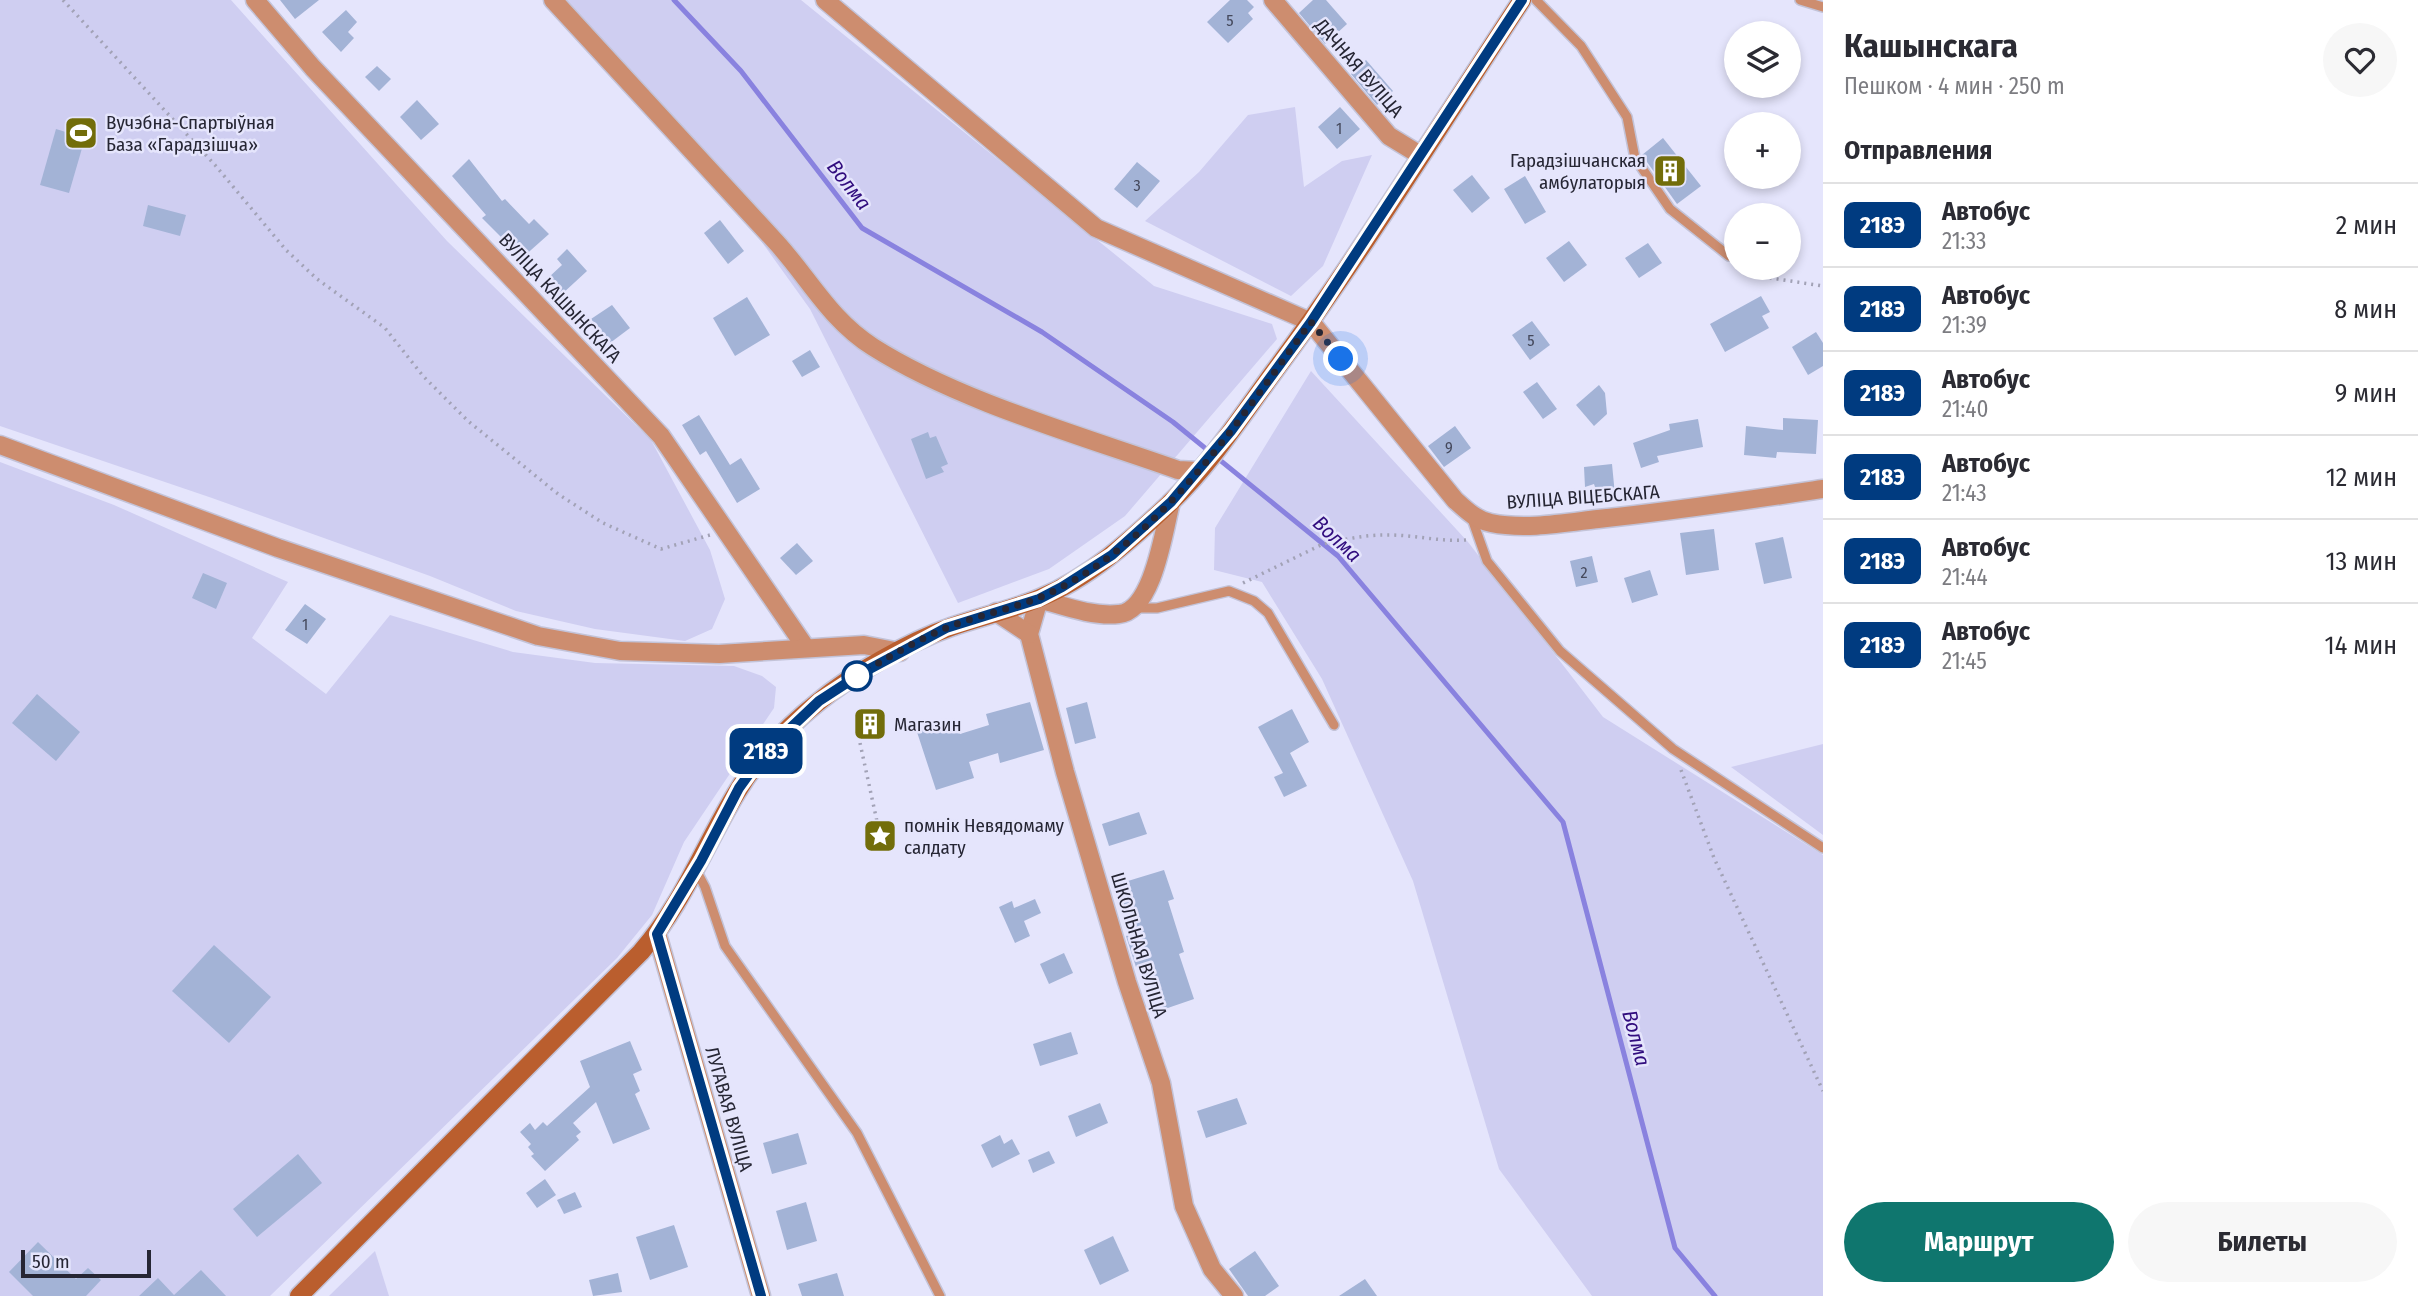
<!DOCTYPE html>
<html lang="ru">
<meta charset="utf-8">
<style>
:root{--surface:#fff;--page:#f7f7f7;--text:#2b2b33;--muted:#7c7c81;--line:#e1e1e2;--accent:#0f766e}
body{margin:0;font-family:"Fira Sans Condensed",sans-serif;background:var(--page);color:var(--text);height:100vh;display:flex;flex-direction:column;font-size:26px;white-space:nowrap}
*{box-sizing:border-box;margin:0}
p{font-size:23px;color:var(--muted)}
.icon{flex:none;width:38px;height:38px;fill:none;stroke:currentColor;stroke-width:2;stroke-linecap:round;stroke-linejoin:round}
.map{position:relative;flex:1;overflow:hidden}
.side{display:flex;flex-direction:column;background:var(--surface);width:595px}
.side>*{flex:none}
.badge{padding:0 14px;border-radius:10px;font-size:24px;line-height:46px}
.buttons{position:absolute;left:1724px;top:21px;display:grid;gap:14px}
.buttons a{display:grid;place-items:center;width:77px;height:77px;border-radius:50%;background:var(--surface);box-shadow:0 4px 10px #0003;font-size:35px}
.scale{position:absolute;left:21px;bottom:18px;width:130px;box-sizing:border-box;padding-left:7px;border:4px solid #262634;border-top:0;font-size:19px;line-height:24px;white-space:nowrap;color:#262634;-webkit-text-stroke:5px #e5e5fc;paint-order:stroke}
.you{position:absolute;width:35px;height:35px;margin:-18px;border:5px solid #fff;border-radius:50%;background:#1a73e8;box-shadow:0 0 0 10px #1a73e833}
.map>.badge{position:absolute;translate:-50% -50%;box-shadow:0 0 0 4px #fff}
h2{padding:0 21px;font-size:26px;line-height:63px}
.round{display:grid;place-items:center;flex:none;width:74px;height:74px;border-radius:37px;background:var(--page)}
.head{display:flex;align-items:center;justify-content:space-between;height:119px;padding:0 21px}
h1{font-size:33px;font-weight:700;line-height:52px}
.primary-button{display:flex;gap:14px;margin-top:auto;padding:14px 21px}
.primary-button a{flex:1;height:80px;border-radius:42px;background:var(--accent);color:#fff;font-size:28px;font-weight:700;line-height:80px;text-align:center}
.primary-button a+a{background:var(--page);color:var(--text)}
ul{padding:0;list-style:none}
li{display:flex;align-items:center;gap:21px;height:84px;padding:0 21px;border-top:2px solid var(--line)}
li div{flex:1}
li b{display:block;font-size:26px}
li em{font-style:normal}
li .badge{min-width:77px;font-weight:700;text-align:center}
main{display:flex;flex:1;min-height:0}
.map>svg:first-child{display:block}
</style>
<main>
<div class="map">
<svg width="1823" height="1296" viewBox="0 0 1823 1296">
<rect width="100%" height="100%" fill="#e5e5fc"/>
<g fill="#cfcef1">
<path d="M0,0H231L447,241L651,440L710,550L725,599L712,629L685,641L595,629L516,611L430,576L212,498L0,426Z"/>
<path d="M563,0H801L1154,286L1272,324L1277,339L1125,516L1049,569L958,603L810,309L715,177Z"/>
<path d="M1295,107L1304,187L1342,161L1372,155L1323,266L1291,296L1145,221L1199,172L1248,115Z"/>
<path d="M1311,371L1468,542L1603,717L1823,855V1296H1592L1499,1169L1413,881L1322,679L1262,582L1214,570L1215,528Z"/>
<path d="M0,462L114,505L288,582L252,638L326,694L390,615L513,652L595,663L734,666L762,676L776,687L774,708L684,842L652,915L617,958L270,1296H0Z"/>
<path d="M1823,744V835L1731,767Z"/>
<path d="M375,1251L389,1296H329Z"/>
</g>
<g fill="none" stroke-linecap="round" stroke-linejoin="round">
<path stroke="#8982df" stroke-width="5" d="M674,0L741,71L862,228L1042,332L1173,422L1338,556L1563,822L1675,1248L1715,1296"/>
</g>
<g fill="#a3b3d6">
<path d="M280,0H319L295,19Z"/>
<path d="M1230,0H1247L1254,7L1248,13L1253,19L1228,43L1207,22Z"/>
<path d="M1313,0H1326L1347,24L1325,44L1299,13Z"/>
<path d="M346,10L357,22L348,32L354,38L341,52L322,32Z"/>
<path d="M1366,60L1393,91L1377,105L1351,74Z"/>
<path d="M377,66L391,79L379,91L365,77Z"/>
<path d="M417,100L439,124L421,140L400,117Z"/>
<path d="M1340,107L1360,129L1337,149L1318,127Z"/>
<path d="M56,129L85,138L69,193L40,185Z"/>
<path d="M1663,138L1701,186L1677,204L1642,155Z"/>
<path d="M469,159L502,201L505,199L529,224L534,219L549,234L522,258L482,218L486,215L452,176Z"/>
<path d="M1137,162L1160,181L1137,208L1114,189Z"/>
<path d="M1472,175L1490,198L1472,213L1453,190Z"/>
<path d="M1525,176L1546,212L1525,224L1504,189Z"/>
<path d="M148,205L186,215L180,236L143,226Z"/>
<path d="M720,220L744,251L728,264L704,233Z"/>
<path d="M1569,241L1587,265L1564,282L1546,258Z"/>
<path d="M1648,243L1662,263L1639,278L1625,258Z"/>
<path d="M567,249L587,271L562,294L548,278L562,265L557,259Z"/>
<path d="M1761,296L1770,312L1762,316L1769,328L1725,352L1710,324Z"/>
<path d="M747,297L770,335L735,356L713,318Z"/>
<path d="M612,305L630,328L610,343L591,319Z"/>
<path d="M1532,321L1550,345L1530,360L1512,335Z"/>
<path d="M1816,332L1823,343V366L1808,375L1792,347Z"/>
<path d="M810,350L820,367L802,377L792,361Z"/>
<path d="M1537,382L1557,409L1543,419L1523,392Z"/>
<path d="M1599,385L1605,393L1607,414L1594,426L1576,405Z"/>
<path d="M699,415L730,465L741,458L760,489L737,503L706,451L700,455L682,425Z"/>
<path d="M1783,418L1818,420L1816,454L1777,452L1776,458L1744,455L1746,426L1783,430Z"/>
<path d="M1698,419L1703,447L1657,456L1659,462L1641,468L1633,443L1670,430L1669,424Z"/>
<path d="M1455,426L1471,448L1444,467L1428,446Z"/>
<path d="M928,432L930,438L936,436L948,464L941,467L944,472L926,479L911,439Z"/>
<path d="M1612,464L1615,495L1598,496L1594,484L1585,487L1584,467Z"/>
<path d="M1714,529L1719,570L1686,575L1680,533Z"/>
<path d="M1783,537L1792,578L1764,584L1755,543Z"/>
<path d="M797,543L813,561L796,575L780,558Z"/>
<path d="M1592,556L1598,582L1576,587L1570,561Z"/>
<path d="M1650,570L1658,595L1632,603L1624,578Z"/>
<path d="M203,573L227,583L216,609L192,598Z"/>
<path d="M305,604L326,619L307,644L285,630Z"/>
<path d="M37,694L80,732L56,761L12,723Z"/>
<path d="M1030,702L1044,750L1000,763L998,753L969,762L974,778L936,790L917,732L955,720L960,734L989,725L986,714Z"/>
<path d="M1087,702L1096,738L1075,744L1066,708Z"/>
<path d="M1292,709L1309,742L1290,753L1307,786L1284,797L1274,777L1283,773L1258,727Z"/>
<path d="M1139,812L1147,834L1109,846L1102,824Z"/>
<path d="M1164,870L1174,899L1168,901L1184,952L1179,954L1194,999L1159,1011L1143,965L1136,967L1126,936L1133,934L1118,884Z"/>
<path d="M1035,899L1041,913L1024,921L1030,936L1015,943L999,907L1012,901L1014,908Z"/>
<path d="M214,945L271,997L229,1043L172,991Z"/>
<path d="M1064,953L1073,973L1049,984L1040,964Z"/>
<path d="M1071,1032L1078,1054L1040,1066L1033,1044Z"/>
<path d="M630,1041L642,1070L633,1074L640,1091L635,1094L650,1129L613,1144L596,1102L573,1123L581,1132L576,1136L579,1140L545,1171L531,1156L534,1154L528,1147L531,1144L520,1132L530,1123L535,1130L543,1122L547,1126L590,1087L580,1061Z"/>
<path d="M1237,1098L1247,1124L1206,1138L1197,1111Z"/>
<path d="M1100,1103L1108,1123L1076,1137L1068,1116Z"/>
<path d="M798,1133L807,1164L772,1174L763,1143Z"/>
<path d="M1000,1135L1004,1144L1012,1139L1020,1154L992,1168L981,1145Z"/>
<path d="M1049,1151L1055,1163L1033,1173L1028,1160Z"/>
<path d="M298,1154L322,1183L257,1237L233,1209Z"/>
<path d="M545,1179L556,1195L537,1208L526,1193Z"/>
<path d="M575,1192L582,1207L564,1214L557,1200Z"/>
<path d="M806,1202L817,1241L787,1250L776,1211Z"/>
<path d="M674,1225L688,1267L650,1280L636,1237Z"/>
<path d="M1113,1236L1129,1271L1100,1285L1084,1250Z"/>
<path d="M38,1242L76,1279L88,1268L101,1280L86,1296H33L9,1272Z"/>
<path d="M1255,1251L1279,1286L1265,1296H1248L1229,1269Z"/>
<path d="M201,1270L226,1296H139L158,1278L174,1295Z"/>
<path d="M618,1273L622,1292L593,1296L589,1280Z"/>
<path d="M837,1273L844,1296H802L798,1284Z"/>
<path d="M1365,1279L1377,1296H1339Z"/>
</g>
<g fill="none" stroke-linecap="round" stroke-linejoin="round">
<defs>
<g id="service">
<path d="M1536,0L1581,46L1627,117L1635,158L1670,209L1729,256"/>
<path d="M1800,0L1823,7"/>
<path d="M1471,516L1487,561L1560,651L1673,749L1823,848"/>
<path d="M1137,608H1157L1229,591L1254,601L1268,613L1334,725"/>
<path d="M696,870L705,887L725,946L857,1133L940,1296"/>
</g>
<g id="minor">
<path d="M255,0L313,68L661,436L806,648"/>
<path d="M553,0C627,81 702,161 776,242C809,278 830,320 873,347C958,401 1082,436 1178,470L1198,471"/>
<path d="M825,0L1096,228L1311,322"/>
<path d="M1273,0L1389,136L1420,155"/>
<path d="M1171,502C1164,530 1153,611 1119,614C1093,617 1064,606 1039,599L1029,634L1065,772L1127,982L1161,1083L1184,1206L1212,1269L1234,1296"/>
<path d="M996,612L1029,634"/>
</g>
<g id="tertiary">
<path d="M1311,322L1455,500C1466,510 1476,520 1491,523C1525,530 1564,523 1598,519C1674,511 1748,500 1823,489"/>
<path d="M0,445L278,548L538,636L620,651L719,654L864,645L900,652"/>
<path d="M657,934L761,1296"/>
</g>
<path id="secondary" d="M299,1296L641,952C683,904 704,846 737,792C757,758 786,728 817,703C852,674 908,642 951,627C980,617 1011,610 1040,598C1089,578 1131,540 1169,504C1209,466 1241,417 1273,373C1362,253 1440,125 1522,0"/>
</defs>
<use href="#service" stroke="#c3c3d8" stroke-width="12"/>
<use href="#minor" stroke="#c3c3d8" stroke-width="21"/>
<use href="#tertiary" stroke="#c3c3d8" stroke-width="21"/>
<use href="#secondary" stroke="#c3c3d8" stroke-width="21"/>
<g stroke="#a2a2b6" stroke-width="3.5" stroke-dasharray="2 5" stroke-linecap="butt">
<path d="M63,0L215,165L286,250L317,279L385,328L423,376L468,421L558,494L603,523L661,549L710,535"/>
<path d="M1751,268L1771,278L1823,286"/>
<path d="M1243,583L1323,544C1342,540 1364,535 1383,535C1411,534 1438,542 1466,540"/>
<path d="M860,743L878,826"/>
<path d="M1681,770L1714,858L1823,1091"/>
</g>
<use href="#service" stroke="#cd8d6f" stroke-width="9"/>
<use href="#minor" stroke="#cd8d6f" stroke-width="18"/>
<use href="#tertiary" stroke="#cd8d6f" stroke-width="18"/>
<use href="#secondary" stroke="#ba5e2e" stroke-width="18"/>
</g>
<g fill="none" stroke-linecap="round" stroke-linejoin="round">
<defs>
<path id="line" d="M761,1296L657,934L701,861L739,788L765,752L819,701L862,673L946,628L1039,599L1062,587L1112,555L1171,502L1231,431L1311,322L1522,0"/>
</defs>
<use href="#line" stroke="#fff" stroke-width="16"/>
<use href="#line" stroke="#003b80" stroke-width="10"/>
<path stroke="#262634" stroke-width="7" stroke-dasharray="0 12.6" d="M857,676C885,659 916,641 946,628C984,613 1025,607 1062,587C1170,529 1240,418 1311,322L1341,359"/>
</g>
<defs>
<symbol id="stadium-square" viewBox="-11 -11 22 22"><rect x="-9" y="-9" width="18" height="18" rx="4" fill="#726d0a" stroke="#e5e5fc"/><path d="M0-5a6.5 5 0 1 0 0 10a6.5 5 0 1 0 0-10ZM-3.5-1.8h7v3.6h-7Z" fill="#fff"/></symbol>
<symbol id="building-square" viewBox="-11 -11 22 22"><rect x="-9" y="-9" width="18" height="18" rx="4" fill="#726d0a" stroke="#e5e5fc"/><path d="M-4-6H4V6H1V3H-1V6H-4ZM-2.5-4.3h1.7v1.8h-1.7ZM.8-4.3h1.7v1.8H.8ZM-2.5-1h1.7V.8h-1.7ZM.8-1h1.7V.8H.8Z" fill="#fff"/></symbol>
<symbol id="sight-square" viewBox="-11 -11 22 22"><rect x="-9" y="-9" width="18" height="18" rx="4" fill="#726d0a" stroke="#e5e5fc"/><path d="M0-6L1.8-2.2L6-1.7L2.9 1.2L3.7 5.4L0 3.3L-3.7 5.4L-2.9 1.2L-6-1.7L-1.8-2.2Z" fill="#fff"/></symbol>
</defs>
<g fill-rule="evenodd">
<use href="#stadium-square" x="62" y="114" width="38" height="38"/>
<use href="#building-square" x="1651" y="152" width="38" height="38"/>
<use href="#building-square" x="851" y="705" width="38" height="38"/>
<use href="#sight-square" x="861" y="817" width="38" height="38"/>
</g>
<circle fill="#fff" stroke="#003b80" stroke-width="3.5" cx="857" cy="676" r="14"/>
<g text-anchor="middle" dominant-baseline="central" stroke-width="5" stroke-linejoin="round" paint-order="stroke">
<g font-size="16" fill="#45495c">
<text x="1230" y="20">5</text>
<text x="1339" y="128">1</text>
<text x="1137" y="185">3</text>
<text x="1531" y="340">5</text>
<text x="1449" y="447">9</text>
<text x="1584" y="572">2</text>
<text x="305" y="624">1</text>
</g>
<g font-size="19" fill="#262634" stroke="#e5e5fc">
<text transform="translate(1359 68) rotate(49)">ДАЧНАЯ ВУЛІЦА</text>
<text transform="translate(560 298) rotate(47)">ВУЛІЦА КАШЫНСКАГА</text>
<text transform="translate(1583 497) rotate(-4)">ВУЛІЦА ВІЦЕБСКАГА</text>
<text transform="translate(1139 945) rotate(73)">ШКОЛЬНАЯ ВУЛІЦА</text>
<text transform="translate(729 1109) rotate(74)">ЛУГАВАЯ ВУЛІЦА</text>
</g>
<g font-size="19" fill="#262634" stroke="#e5e5fc" text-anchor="start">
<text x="106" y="122">Вучэбна-Спартыўная<tspan x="106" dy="22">База «Гарадзішча»</tspan></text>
<text x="1646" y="160" text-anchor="end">Гарадзішчанская<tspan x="1646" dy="22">амбулаторыя</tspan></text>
<text x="894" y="724">Магазин</text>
<text x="904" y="825">помнік Невядомаму<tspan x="904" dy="22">салдату</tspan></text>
</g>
<g font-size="21" font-style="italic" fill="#310d7e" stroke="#e5e5fc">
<text transform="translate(849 185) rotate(52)">Волма</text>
<text transform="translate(1337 539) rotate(43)">Волма</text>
<text transform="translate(1636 1038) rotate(75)">Волма</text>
</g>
</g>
</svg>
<div class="buttons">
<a><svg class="icon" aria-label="layers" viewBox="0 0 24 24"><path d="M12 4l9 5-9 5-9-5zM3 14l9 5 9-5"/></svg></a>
<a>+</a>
<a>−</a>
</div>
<div class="scale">50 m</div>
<div class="you" style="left:1341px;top:359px"></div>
<b class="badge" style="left:766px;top:751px;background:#003b80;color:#fff">218Э</b>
</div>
<section class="side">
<div class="head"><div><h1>Кашынскага</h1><p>Пешком · 4 мин · 250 m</p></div><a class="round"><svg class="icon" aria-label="heart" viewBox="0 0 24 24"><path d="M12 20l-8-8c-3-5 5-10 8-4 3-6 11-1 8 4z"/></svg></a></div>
<h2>Отправления</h2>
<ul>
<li><span class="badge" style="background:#003b80;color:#fff">218Э</span><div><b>Автобус</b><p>21:33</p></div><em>2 мин</em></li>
<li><span class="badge" style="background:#003b80;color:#fff">218Э</span><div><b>Автобус</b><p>21:39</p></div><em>8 мин</em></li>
<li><span class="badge" style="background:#003b80;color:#fff">218Э</span><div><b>Автобус</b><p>21:40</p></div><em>9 мин</em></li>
<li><span class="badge" style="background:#003b80;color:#fff">218Э</span><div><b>Автобус</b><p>21:43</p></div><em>12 мин</em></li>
<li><span class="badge" style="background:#003b80;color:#fff">218Э</span><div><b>Автобус</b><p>21:44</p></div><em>13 мин</em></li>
<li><span class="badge" style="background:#003b80;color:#fff">218Э</span><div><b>Автобус</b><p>21:45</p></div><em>14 мин</em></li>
</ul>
<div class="primary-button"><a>Маршрут</a><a>Билеты</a></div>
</section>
</main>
